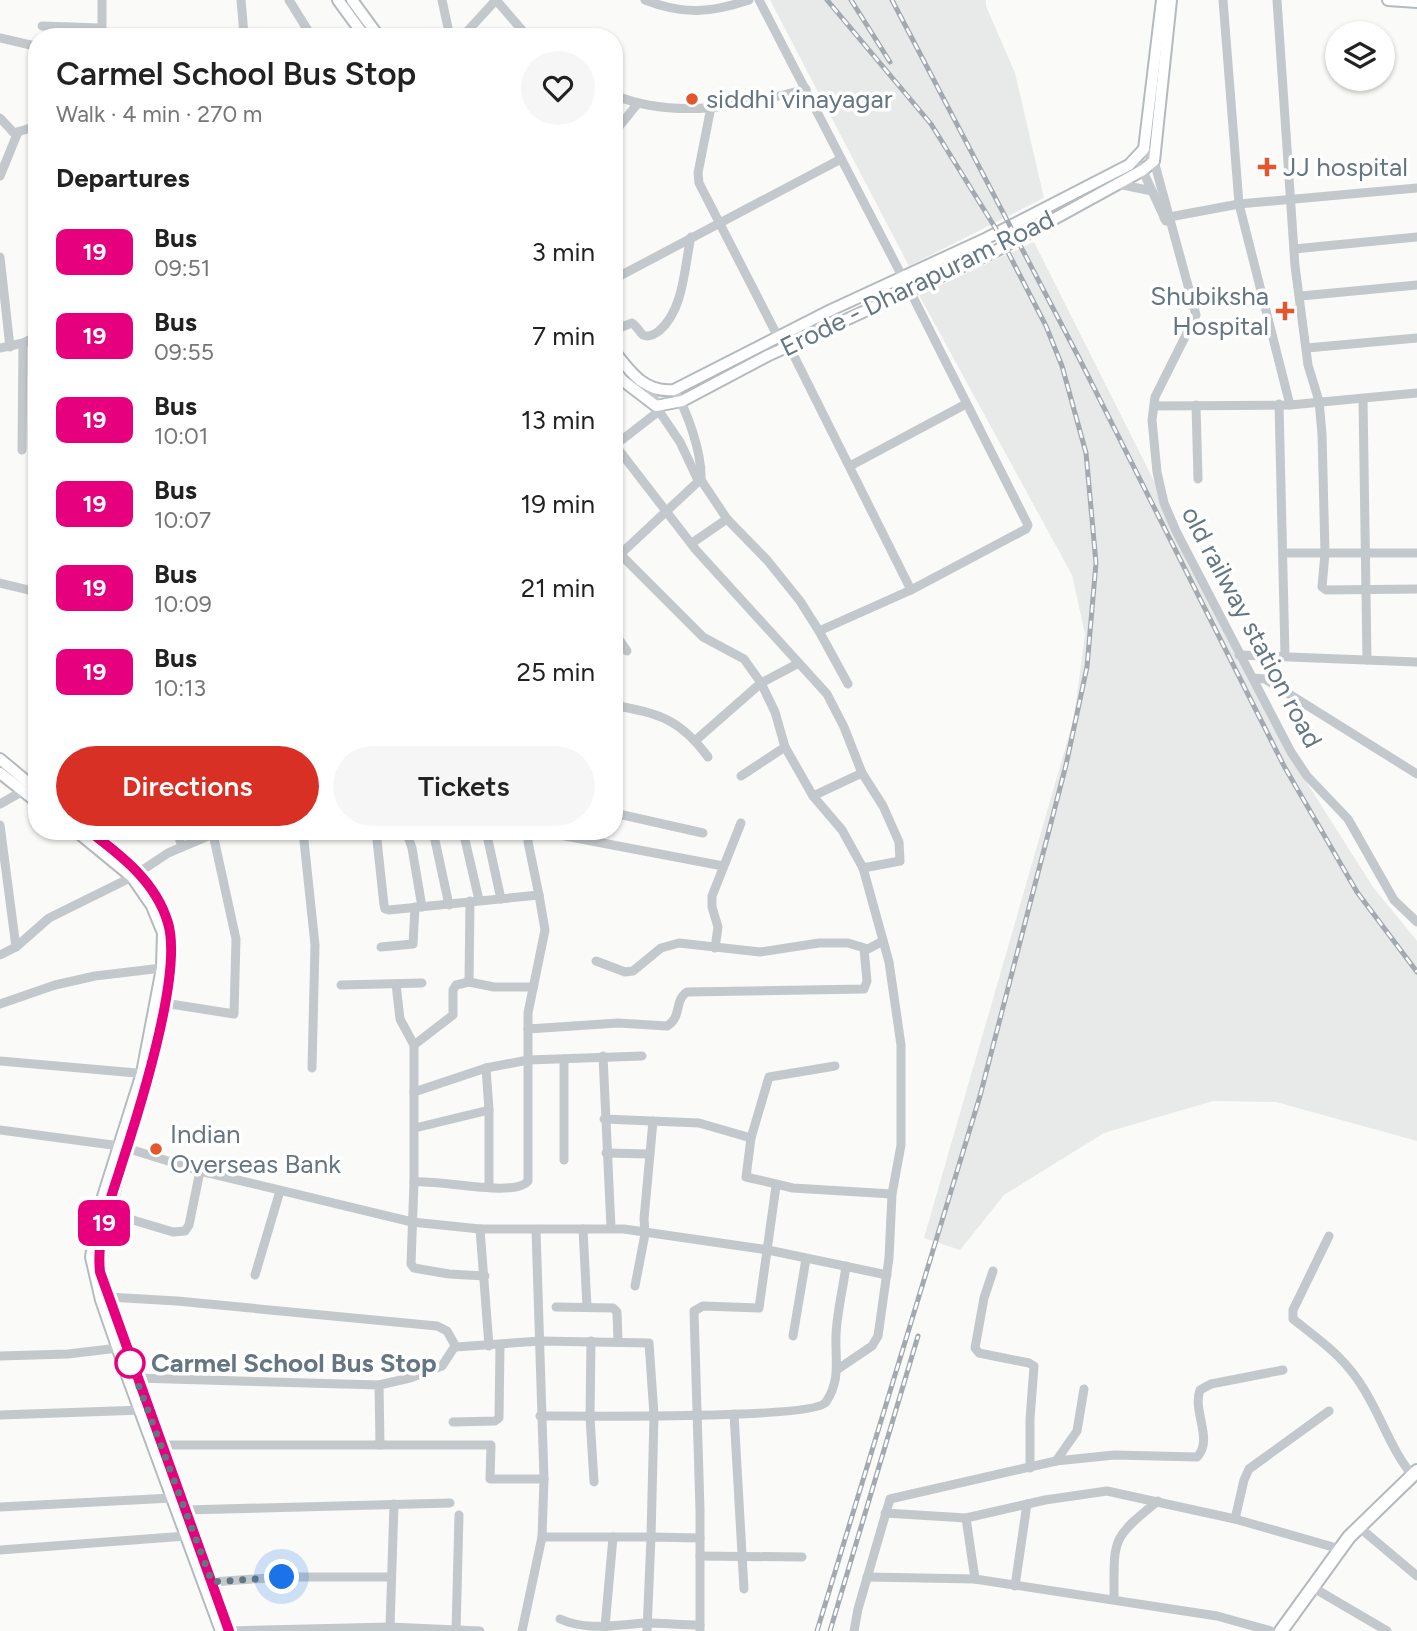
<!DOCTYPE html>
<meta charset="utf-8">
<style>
:root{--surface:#fff;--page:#f6f6f6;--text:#222;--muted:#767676;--accent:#d93025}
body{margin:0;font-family:Figtree,sans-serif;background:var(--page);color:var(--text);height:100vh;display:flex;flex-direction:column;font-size:26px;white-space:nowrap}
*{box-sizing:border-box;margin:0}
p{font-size:23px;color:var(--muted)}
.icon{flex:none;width:38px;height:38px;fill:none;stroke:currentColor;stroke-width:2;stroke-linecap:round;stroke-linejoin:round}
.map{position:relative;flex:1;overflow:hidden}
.side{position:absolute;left:28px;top:28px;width:595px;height:812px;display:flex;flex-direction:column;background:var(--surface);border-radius:28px;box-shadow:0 2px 5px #0004}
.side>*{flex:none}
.badge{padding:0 14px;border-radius:10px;font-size:24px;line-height:46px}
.fabs{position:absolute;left:1325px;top:21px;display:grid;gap:14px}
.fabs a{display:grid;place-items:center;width:70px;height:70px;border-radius:50%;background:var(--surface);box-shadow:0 2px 5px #0004;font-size:35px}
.you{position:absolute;width:35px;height:35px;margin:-18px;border:5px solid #fff;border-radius:50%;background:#1a73e8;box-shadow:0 0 0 10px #1a73e833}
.map>.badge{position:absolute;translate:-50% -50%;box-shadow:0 0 0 4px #fff}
h2{padding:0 28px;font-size:26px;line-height:63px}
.round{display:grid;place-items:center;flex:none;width:74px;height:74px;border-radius:37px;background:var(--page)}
.summary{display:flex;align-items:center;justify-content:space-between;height:119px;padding:0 28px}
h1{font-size:33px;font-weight:600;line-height:52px}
.cta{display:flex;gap:14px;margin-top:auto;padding:14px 28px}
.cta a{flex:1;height:80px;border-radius:42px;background:var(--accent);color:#fff;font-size:28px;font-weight:600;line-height:80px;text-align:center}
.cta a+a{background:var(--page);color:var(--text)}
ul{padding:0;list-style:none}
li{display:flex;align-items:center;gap:21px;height:84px;padding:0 28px}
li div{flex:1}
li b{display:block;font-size:26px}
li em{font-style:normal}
li .badge{min-width:77px;font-weight:700;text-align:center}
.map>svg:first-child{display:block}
</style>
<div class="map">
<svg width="1417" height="1631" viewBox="0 0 1417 1631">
<rect width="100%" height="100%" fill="#fafaf8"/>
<g fill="#e8e9e9">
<path d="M770,0H986V6L1015,73L1044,198L909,266Z"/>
<path d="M1034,242L1300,772L1373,887L1417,941V1141L1276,1102L1213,1101L1104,1133L1004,1195L960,1250L924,1238L1074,718L1085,634L1072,575L919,295Z"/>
</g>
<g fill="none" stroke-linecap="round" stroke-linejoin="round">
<defs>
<g id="major">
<path d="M338,0L365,37"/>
<path d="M352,0L379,37"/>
<path d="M1388,0L1417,2"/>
<path d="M614,351C631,373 645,393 674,390L831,310L987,238L1129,165L1144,149L1162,0"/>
<path d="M614,369L622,380L656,406L682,401L767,356L994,252L1143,170L1154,161L1171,0"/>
<path d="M0,759L37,790"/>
<path d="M0,773L37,802"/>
<path d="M76,831L132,877L152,906L163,933L162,968L142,1073L99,1209L91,1257L101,1300L129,1381L221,1631"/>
<path d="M89,831C126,859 148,877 167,920"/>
<path d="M99,1267L100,1239L149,1074L168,977"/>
<path d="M103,1283L122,1337"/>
<path d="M127,1352L228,1631"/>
</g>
<path id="highway" d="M1281,1631L1349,1537L1417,1471"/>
</defs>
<use href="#major" stroke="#b5babe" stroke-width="14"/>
<use href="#highway" stroke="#b4b9bd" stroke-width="16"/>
<g stroke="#c3c8cc" stroke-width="9">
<path d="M289,0L312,37"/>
<path d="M442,0L450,37"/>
<path d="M496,0L528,37"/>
<path d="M645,0C684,15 710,13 749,0"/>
<path d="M759,0L903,278"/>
<path d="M1223,0L1239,204L1290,405"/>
<path d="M1277,0L1295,266L1308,365L1319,401L1322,434L1325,553L1322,587L1326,590L1417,589"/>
<path d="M42,26L101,28"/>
<path d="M102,37V0"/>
<path d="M220,37L244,34L241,0"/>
<path d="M462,37L496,0"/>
<path d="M0,38L35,46"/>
<path d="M614,95C675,120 744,106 806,89"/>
<path d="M711,107L698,173L699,183L778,337"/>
<path d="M0,118L14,133L37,126"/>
<path d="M614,133L638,103"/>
<path d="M1144,149L1154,161L1196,315L1155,397L1152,420L1157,472L1164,503L1176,531L1291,752L1307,776L1348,819L1394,900L1417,922"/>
<path d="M1141,167L1166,221"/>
<path d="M0,176L18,132"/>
<path d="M1118,184L1152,191"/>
<path d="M1164,218L1239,204L1417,188"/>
<path d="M1294,249L1417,237"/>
<path d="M0,257L10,347"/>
<path d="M614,279L841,159"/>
<path d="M1301,296L1417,285"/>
<path d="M614,330L632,323C637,326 639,332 643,335C649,338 655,334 659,331C684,310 684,268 691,237"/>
<path d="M789,346L911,590L1026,529L1028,525L910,291"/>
<path d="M0,348L23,343L37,336"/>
<path d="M1307,348L1417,338"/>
<path d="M650,388L659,411L680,442L697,478"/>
<path d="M1363,399L1367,660"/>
<path d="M1279,404L1285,655"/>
<path d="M1196,405L1198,479"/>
<path d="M1154,406L1290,405L1417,393"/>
<path d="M615,445L696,550L827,694L844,727L862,773L883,806L899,842L900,861L863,868L842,830L813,796L785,747L775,712L761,683L744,659L703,637L620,554"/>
<path d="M614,446L659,411"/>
<path d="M22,450L23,343"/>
<path d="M850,466L966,404"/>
<path d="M697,474L727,519L767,560L800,601L819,631L848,684"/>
<path d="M692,543L727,519"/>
<path d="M1284,553H1417"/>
<path d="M614,560L701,479C702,454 688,412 674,390"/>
<path d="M0,583L37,592"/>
<path d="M819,631L911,590"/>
<path d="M614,632L627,651"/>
<path d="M1239,655L1417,662"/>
<path d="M1253,678L1265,679L1417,774"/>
<path d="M614,705C659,714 679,718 708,757"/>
<path d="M36,725L37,720"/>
<path d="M696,740L761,683L797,664"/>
<path d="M741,776L785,747"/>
<path d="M813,796L862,773"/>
<path d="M0,804L23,791"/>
<path d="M614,813L703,833"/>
<path d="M0,825L16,947"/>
<path d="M177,831L182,847"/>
<path d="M303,831L315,945L312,1068"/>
<path d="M376,831L384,905L385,909L389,910L539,895L528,842L529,831"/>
<path d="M406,831L412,848L422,907"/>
<path d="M433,831L449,905"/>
<path d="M463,831L479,900"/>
<path d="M486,831L501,899"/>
<path d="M539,831L723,866"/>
<path d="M376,837L397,831"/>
<path d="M381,947L413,944L415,907"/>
<path d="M715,948L718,927L712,907V896L741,823"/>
<path d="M0,955L16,947L49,918L132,877L168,853L220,831"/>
<path d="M596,961L625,972L633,971L661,948L679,943L760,952L819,943H848L868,949L883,941"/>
<path d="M469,982L470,901"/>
<path d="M396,984L400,1019L414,1045V1182L411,1264L414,1268L449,1274L485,1276"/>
<path d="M341,985L422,983"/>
<path d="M164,1003L234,1014L236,939L213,834"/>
<path d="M0,1004L55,985L95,976L162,968"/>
<path d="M528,1029L618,1023L667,1026C682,1018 674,1000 687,992L864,989L867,981L864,949"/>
<path d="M414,1045L453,1015V990L456,985L469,982L494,987H533"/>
<path d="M603,1056L611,1228"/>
<path d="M564,1059V1160"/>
<path d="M0,1061L148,1074"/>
<path d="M835,1066L769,1077L751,1138L746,1177L793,1188L892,1194"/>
<path d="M486,1068L489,1110V1187"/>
<path d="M414,1092L486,1068L528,1060L642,1056"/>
<path d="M604,1119L699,1123L751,1138"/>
<path d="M415,1128L489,1110"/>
<path d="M0,1130L120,1146L200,1171L412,1222L480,1229H624L768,1250L887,1275"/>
<path d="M606,1153L650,1154"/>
<path d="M414,1182C437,1179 515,1198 528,1181V1013L545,930L539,895"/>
<path d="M106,1212L173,1232L185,1231L189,1225L200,1171"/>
<path d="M480,1229L489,1346"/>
<path d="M583,1229L587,1307"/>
<path d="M536,1230L544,1479"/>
<path d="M1329,1236L1293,1310V1319C1322,1342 1345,1357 1365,1391C1382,1419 1391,1449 1412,1475"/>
<path d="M993,1271L984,1298L975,1348L979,1353L1029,1363L1034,1366L1030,1419V1468"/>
<path d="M255,1275L280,1191"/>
<path d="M635,1286L645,1234L644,1219L653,1121"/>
<path d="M108,1297L177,1301L437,1326L447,1331L456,1347L540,1341L649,1343L654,1415L651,1537H542"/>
<path d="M556,1307L613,1308L617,1312L618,1342"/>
<path d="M793,1336L806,1259"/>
<path d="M591,1341L590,1417L594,1482"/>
<path d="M0,1356L68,1354L118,1348"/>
<path d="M838,1369L872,1346L878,1336L889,1258L892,1194L901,1145V1045L889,962L863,868"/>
<path d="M136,1378L379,1385L380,1445"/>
<path d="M379,1385L410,1378L442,1366L455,1346"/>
<path d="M734,1414L744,1589"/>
<path d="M0,1415L143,1410"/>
<path d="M540,1416C576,1416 815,1419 826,1402C841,1380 835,1359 836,1335C837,1312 843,1289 846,1266"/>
<path d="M453,1422L495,1421L499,1418L500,1345"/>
<path d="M160,1445H491L490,1479H544L542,1537L522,1631"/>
<path d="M1056,1461L1077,1431L1084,1389"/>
<path d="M0,1507L172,1498"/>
<path d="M185,1510L450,1503"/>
<path d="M885,1513L966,1518L1045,1500L1107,1491L1235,1519L1340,1549"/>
<path d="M966,1518L975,1579"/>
<path d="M1235,1519L1244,1480L1249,1469L1329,1411"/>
<path d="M1360,1528L1417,1576"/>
<path d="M0,1550L186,1536"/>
<path d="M700,1556L802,1557"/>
<path d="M867,1577L975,1579L1217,1616L1271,1631"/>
<path d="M212,1582L282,1577H391"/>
<path d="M1015,1586L1027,1504"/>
<path d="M1312,1587L1387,1631"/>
<path d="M1114,1598C1114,1538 1111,1539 1158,1501"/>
<path d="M560,1619C587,1631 615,1625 645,1623C663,1623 682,1625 700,1625"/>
<path d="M390,1627L394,1504"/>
<path d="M605,1627L613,1537"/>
<path d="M228,1631L390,1627L480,1631"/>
<path d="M456,1631L459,1515"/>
<path d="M647,1631L651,1537L700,1538"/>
<path d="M700,1631V1510L694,1311L703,1306L759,1308L776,1186"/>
<path d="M854,1631L858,1609L890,1499L1056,1461L1114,1455L1197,1457C1214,1440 1192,1411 1200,1390L1211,1384L1283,1370"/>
</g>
<use href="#major" stroke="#fff" stroke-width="10"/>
<use href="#highway" stroke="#fff" stroke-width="12"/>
<defs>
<g id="rail">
<path d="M851,0L890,62"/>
<path d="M892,0L1079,358L1284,766L1357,892L1417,972"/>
<path d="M817,1631L980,1096L1066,765L1087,667L1096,563L1086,453L1062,366L1046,326L996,229L931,124L827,0"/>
<path d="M830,1631L918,1336"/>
</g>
</defs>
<use href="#rail" stroke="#a2aab0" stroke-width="5"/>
<use href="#rail" stroke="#fff" stroke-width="2.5" stroke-dasharray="8" stroke-linecap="butt"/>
</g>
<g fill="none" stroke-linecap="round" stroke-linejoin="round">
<defs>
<path id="line" d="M89,831C122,856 156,882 168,923C183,973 139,1111 122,1163C111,1199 96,1234 100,1272L229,1631"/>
</defs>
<use href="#line" stroke="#fff" stroke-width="16"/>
<use href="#line" stroke="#e6007e" stroke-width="10"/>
<path stroke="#657683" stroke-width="7" stroke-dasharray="0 12.6" d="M130,1363L128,1357L212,1582L282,1577"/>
</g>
<g fill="#e4572e" stroke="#fff" stroke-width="2.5">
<circle cx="692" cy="99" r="7"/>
<path d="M1263.5 156.5h7v7h7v7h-7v7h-7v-7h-7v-7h7z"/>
<path d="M1281.5 300.5h7v7h7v7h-7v7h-7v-7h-7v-7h7z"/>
<circle cx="156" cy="1149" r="7"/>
</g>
<circle fill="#fff" stroke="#e6007e" stroke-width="3.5" cx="130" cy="1363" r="14"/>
<g text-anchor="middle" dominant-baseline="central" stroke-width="7" stroke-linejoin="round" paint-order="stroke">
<g font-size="26" fill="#657683" stroke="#fff" text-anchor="start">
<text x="706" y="99">siddhi vinayagar</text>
<text x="1283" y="167">JJ hospital</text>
<text x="1269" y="296" text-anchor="end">Shubiksha<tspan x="1269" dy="30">Hospital</tspan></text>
<text x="170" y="1134">Indian<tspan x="170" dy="30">Overseas Bank</tspan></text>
</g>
<g font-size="26" fill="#657683" stroke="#fff">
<text transform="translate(917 283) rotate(-26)">Erode - Dharapuram Road</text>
<text transform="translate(1252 627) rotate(62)">old railway station road</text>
</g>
<g font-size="26" font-weight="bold" fill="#657683" stroke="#fff" text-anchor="start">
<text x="151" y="1363">Carmel School Bus Stop</text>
</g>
</g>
</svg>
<div class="fabs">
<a><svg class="icon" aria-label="layers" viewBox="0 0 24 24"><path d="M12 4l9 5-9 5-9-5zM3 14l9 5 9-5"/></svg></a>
</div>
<div class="you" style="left:282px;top:1577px"></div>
<b class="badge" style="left:104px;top:1223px;background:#e6007e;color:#fff">19</b>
<section class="side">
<div class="summary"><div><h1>Carmel School Bus Stop</h1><p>Walk · 4 min · 270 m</p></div><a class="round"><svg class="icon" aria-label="heart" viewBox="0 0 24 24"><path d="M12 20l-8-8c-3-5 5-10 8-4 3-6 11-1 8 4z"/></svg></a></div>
<h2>Departures</h2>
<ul>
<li><span class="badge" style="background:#e6007e;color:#fff">19</span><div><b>Bus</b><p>09:51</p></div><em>3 min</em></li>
<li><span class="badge" style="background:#e6007e;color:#fff">19</span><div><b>Bus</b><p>09:55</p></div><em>7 min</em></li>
<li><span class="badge" style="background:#e6007e;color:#fff">19</span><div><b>Bus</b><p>10:01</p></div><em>13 min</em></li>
<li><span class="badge" style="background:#e6007e;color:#fff">19</span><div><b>Bus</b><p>10:07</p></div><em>19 min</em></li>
<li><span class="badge" style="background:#e6007e;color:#fff">19</span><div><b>Bus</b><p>10:09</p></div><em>21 min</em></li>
<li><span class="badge" style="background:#e6007e;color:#fff">19</span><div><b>Bus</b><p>10:13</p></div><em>25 min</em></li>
</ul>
<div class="cta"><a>Directions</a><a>Tickets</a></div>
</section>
</div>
